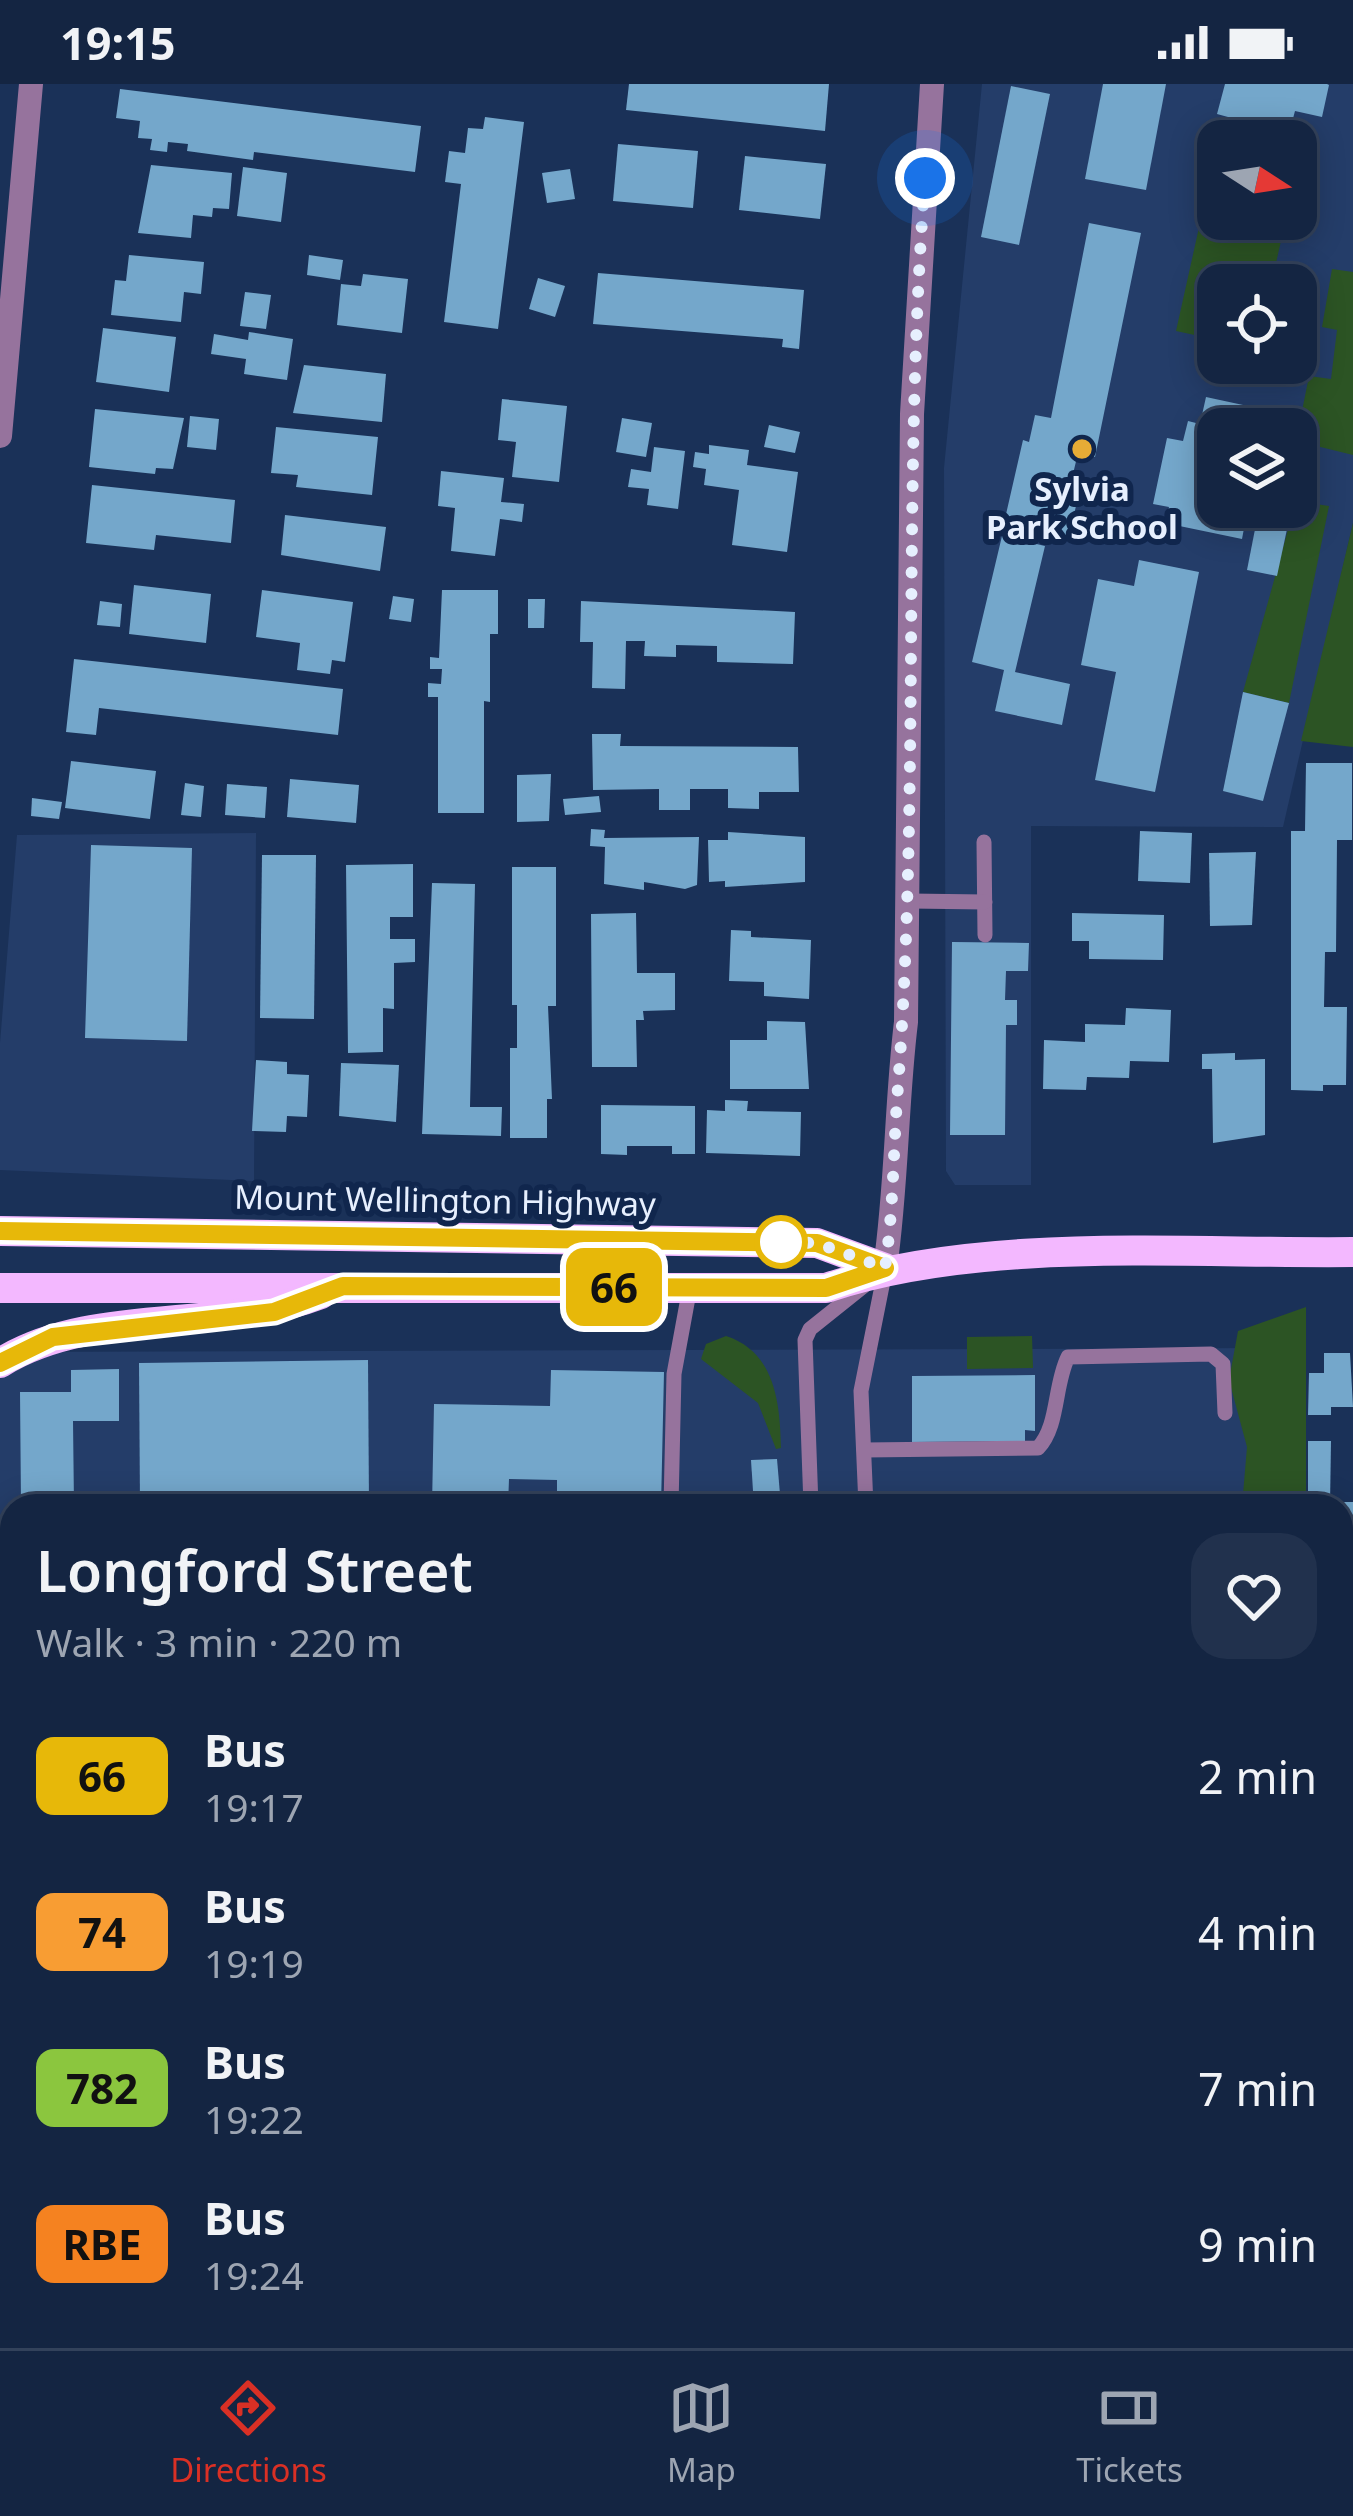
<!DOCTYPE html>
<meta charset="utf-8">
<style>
:root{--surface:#142542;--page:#21314d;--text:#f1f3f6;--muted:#9da5b2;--line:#33425b;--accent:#d93025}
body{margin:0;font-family:"Noto Sans",sans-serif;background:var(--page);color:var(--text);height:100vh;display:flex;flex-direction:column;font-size:45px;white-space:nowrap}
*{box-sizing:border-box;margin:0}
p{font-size:39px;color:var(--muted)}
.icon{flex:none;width:66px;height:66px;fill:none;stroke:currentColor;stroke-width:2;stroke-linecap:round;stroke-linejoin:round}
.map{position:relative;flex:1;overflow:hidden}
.side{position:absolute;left:0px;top:1410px;width:1353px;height:855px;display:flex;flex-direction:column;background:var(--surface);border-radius:36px 36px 0 0;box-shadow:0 6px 30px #0003,0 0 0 3px var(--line)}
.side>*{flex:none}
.badge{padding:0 24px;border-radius:18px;font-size:42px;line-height:78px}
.needle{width:78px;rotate:102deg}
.tools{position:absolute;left:1197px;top:36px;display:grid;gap:24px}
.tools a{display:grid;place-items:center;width:120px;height:120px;border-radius:24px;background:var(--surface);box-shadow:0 6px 30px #0003,0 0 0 3px var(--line);font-size:60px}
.you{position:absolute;width:60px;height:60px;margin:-30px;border:9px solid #fff;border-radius:50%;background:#1a73e8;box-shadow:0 0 0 18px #1a73e833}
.map>.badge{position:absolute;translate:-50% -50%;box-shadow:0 0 0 6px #fff}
.round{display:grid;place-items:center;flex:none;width:126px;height:126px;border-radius:36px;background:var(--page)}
.head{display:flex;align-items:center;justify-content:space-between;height:204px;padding:0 36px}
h1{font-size:57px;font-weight:600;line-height:90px}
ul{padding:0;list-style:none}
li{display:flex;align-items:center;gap:36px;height:156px;padding:0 36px}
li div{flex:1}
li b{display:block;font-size:45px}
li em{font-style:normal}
li .badge{min-width:132px;font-weight:700;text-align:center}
.status{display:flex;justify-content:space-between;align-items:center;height:84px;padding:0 60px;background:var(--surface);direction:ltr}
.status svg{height:33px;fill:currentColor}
.tabs{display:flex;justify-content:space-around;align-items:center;height:168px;border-top:3px solid var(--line);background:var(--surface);font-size:33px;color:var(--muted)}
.tabs a{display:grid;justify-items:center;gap:6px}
.tabs .selected{color:var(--accent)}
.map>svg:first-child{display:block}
</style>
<div class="status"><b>19:15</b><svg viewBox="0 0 49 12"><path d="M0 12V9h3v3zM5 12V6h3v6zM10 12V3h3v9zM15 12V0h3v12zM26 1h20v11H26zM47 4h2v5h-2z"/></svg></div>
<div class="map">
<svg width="1353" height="2264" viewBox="0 0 1353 2264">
<rect width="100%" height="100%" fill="#1a3158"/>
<g fill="#243d69" fill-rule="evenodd">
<path d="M982,0H1353V439L1283,743L1031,742V1101H955L946,1087L944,384ZM1218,57H1296V135H1218ZM1218,201H1296V279H1218ZM1218,345H1296V423H1218Z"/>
<path d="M256,749L254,1097L0,1086V959L17,751Z"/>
<path d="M1306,1264V1422H12V2253H1290L1291,2264H0V1268Z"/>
</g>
<g fill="#2c5424">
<path d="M1212,85L1218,86V135H1286L1271,201H1218V256L1176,247Z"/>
<path d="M1332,185L1353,188V371L1296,357L1309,292L1331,295L1337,246L1322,243Z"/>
<path d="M1296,417L1329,422L1289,619L1243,608Z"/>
<path d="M1353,439V663L1301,657Z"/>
<path d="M1306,1223V1422H1242L1247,1363L1229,1296L1238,1247Z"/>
<path d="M726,1252C776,1268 780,1321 781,1364L776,1365L758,1319L701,1275L706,1260Z"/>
<path d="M1032,1252L1033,1284L967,1285V1253Z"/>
</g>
<g fill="#74a7cb">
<path d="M629,0H829L825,47L626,26Z"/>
<path d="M1103,0H1166L1146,106L1085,95Z"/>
<path d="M1225,0H1327L1329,1L1322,33L1295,27L1287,57H1222L1228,33L1217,30Z"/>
<path d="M1011,2L1050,10L1019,161L981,153Z"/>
<path d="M120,5L421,42L415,88L254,68L253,76L187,67L188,60L168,58L167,68L150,66L152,55L138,54L140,37L116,34Z"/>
<path d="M485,33L524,38L498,245L444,238L461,100L445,98L449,67L465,69L468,44L483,45Z"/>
<path d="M618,60L698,67L693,124L613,117Z"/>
<path d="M745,72L826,80L820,135L739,126Z"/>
<path d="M151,81L232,89L229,125L213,124L212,133L193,131L191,154L138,149Z"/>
<path d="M243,83L287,89L281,138L237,132Z"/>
<path d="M570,85L575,115L547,119L542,89Z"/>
<path d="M1089,139L1141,149L1095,373L1078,369L1068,411L1078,413L1069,453L1004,439L1023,356L1029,358L1035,331L1051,334Z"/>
<path d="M129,171L204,178L201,210L184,208L181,238L111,231L115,196L126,197Z"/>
<path d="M309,171L343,176L340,196L307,191Z"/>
<path d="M598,189L804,206L799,265L782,263L783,255L593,240Z"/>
<path d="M363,190L408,195L402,249L337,241L341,200L361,202Z"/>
<path d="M538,194L565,202L555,233L529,225Z"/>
<path d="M245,208L271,211L266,245L240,242Z"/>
<path d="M103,244L176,253L169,308L96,298Z"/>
<path d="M249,248L293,255L287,296L244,290L246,275L211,270L214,250L248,256Z"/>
<path d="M304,281L386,290L382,338L293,329Z"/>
<path d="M1206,313L1257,324L1252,345H1218V423H1248L1242,455L1165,439L1169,423L1153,420L1167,354L1183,357L1188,337L1200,340Z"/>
<path d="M502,315L567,322L559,398L512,393L516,358L498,356Z"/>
<path d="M95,325L184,334L173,385L156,384L155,390L89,383Z"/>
<path d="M190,332L219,335L216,366L187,363Z"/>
<path d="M622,334L652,339L646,373L616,368Z"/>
<path d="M769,341L800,348L795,369L764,363Z"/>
<path d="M276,343L378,353L372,411L296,403L298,391L271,389Z"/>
<path d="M709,361L749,366L747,381L798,388L787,468L732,461L739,406L704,401L706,385L693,383L695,368L709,370Z"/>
<path d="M654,363L685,367L678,425L647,421L649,405L628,403L631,385L651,388Z"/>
<path d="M441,387L504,394L501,418L524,420L522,438L500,435L495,472L451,467L455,424L438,422Z"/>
<path d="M92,401L235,416L231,459L156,451L154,466L86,459Z"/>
<path d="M1259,425L1290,431L1277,492L1247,486Z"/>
<path d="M285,431L386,443L380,487L281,471Z"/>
<path d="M1002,452L1045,462L1015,588L1070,600L1062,641L995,627L1004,586L972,578Z"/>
<path d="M1139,476L1199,488L1155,708L1095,696L1116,588L1081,581L1098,495L1134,502Z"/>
<path d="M134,501L211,510L206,559L129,550Z"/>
<path d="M262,506L353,518L345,578L332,576L330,590L297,586L300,559L256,553Z"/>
<path d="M442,506H498V550H490V618L484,617V729H438V613H428V599L441,600L442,585H430V573L439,574Z"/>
<path d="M393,512L414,515L411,538L389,535Z"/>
<path d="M528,515H545L544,544H528Z"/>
<path d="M100,517L122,520L120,543L97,541Z"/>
<path d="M581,517L795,528L793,580L717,578V562L676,561V573L644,572L645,557H626L625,605L592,604L593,558H580Z"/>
<path d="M74,575L343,605L338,651L99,624L96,651L66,648Z"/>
<path d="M1243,608L1289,619L1263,717L1223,707Z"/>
<path d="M592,650H621L620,662L798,663L799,708H759V725L728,724V705H690V726H659V705L593,706Z"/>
<path d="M71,677L156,687L150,735L65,724Z"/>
<path d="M1306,679H1352V756H1337L1336,868H1325L1324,923H1347L1346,1001H1323V1007L1291,1006V747H1305Z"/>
<path d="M551,690L549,737L517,738V691Z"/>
<path d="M290,695L359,701L356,739L287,733Z"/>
<path d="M185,699L204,702L201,733L181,731Z"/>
<path d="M227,700L267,703L265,734L225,731Z"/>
<path d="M599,712L601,728L565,731L563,715Z"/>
<path d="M32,714L62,718L59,735L31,732Z"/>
<path d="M591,745L605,746L604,754L699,753L697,801L685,805L644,798V806L604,800L605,763L590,762Z"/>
<path d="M1140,747L1192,749L1190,799L1138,797Z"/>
<path d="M728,748L805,753V798L725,803V797L709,798L708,756H728Z"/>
<path d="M91,761L192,764L187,957L85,954Z"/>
<path d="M1256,768L1252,841L1210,842L1209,769Z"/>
<path d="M262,771H316L314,935L260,934Z"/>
<path d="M413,780V833H390V855H415V878L394,879V925L383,924V968L348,969L346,781Z"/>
<path d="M512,783H556V922H548L552,1015H547V1054H510V964H517V921H512Z"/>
<path d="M432,799L475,800L470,1023H502L501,1052L422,1050Z"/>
<path d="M636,829L637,889H675V926L643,927L644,936H636L637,983H592L591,830Z"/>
<path d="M1072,829L1164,831L1163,876L1089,875V857H1072Z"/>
<path d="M731,846L751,847V853L811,856L809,915L764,912V898L729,897Z"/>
<path d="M952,858L1029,859L1028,887H1006L1005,916H1017V941H1006L1005,1051H950Z"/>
<path d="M1126,924L1171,926L1169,978L1130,977L1129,994L1087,993L1086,1006L1043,1005L1044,956L1085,958V940L1125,941Z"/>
<path d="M767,937L805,938L809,1005H730V956H767Z"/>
<path d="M1235,969V976L1265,975V1051L1213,1059L1212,985H1202V970Z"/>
<path d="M256,976L287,978V990L309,991L307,1033L287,1032L286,1048L252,1047Z"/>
<path d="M341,979L399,981L396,1038L339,1032Z"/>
<path d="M725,1016L748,1017L747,1027L801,1028L800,1072L706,1069L707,1026L725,1027Z"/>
<path d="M601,1021L695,1022V1070H672V1062H627V1071L601,1070Z"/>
<path d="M1324,1269H1350L1353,1323H1331V1331H1308L1309,1289H1324Z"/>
<path d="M368,1276L369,1422H140L139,1279Z"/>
<path d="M119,1285V1337H73L74,1422H21L20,1308H71V1286Z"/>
<path d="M551,1286L664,1288L661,1422H557V1396L509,1395L508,1422H432L434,1320L550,1322Z"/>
<path d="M1035,1291V1347L1025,1346V1357L912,1358V1292Z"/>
<path d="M1308,1357H1331L1330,1422H1308Z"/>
<path d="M777,1375L781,1422H754L751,1376Z"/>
<rect x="1341" y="1418" width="12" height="43"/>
<rect x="1341" y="1546" width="12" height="91"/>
<path d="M12,1719V1913L0,1914V1730Z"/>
<rect x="1341" y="1721" width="12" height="211"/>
<path d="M2,1936L12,1938V2253H1080V2264H0Z"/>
<rect x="1341" y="1997" width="12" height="238"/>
</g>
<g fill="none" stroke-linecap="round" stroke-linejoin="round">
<g stroke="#96739d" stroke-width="15">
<path d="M984,758L985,851"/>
<path d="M910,817L985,818"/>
<path d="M864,1366L1038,1364C1059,1342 1054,1301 1068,1273L1211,1270L1223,1280L1225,1329"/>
<path d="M671,1422L674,1290L690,1203"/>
<path d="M811,1422L805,1256L810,1245L865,1201"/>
<path d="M866,1422L861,1307L885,1187"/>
<path d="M0,1638L12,1635"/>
<path d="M1121,2253L1123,2264"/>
<path d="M1156,2253L1159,2264"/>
</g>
<path stroke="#96739d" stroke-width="24" d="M885,1184C897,1102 896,1020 906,938L912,330L932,0"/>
<path stroke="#96739d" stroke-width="24" d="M0,352L31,0"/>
<g stroke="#f3b8ff" stroke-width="30">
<path d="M0,1147L817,1159L885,1184"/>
<path d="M0,1204H826C980,1152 1188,1170 1353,1168"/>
<path d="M0,1279C90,1222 220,1249 321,1210"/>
</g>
</g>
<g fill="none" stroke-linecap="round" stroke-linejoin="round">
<defs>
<path id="line" d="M0,1147L817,1159L885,1184L826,1204L343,1202L274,1228L53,1253L0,1279"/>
</defs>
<use href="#line" stroke="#fff" stroke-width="27"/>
<use href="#line" stroke="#e7b809" stroke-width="18"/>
<path stroke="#e6effe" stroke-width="12" stroke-dasharray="0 21.6" d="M781,1158H773L817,1159L885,1184C894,1123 893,1064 898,1003C920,701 902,397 925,94"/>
</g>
<circle fill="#e7ac36" stroke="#10264d" stroke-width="4.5" cx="1082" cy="365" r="12"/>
<circle fill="#fff" stroke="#e7b809" stroke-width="6" cx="781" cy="1158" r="24"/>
<g text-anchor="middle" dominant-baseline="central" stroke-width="12" stroke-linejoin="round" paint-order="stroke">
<g font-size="33" font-weight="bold" fill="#e6effe" stroke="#10264d">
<text x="1082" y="404">Sylvia<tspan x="1082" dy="38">Park School</tspan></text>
</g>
<g font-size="33" fill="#e6effe" stroke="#10264d">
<text transform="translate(445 1116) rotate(1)">Mount Wellington Highway</text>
</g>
</g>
</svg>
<div class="tools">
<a><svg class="needle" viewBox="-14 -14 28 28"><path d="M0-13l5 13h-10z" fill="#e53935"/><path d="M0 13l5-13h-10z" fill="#9da5b2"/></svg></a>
<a><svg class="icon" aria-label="locate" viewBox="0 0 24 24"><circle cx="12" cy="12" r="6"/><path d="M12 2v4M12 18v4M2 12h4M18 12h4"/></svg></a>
<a><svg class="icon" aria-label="layers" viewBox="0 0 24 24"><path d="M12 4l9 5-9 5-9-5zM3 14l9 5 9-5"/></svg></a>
</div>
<div class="you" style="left:925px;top:94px"></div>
<b class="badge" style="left:614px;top:1203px;background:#e7b809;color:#111">66</b>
<section class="side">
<div class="head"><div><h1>Longford Street</h1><p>Walk · 3 min · 220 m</p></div><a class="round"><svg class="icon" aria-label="heart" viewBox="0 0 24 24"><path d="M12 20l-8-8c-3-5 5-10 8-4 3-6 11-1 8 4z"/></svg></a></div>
<ul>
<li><span class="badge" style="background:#e7b809;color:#111">66</span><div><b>Bus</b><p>19:17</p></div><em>2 min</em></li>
<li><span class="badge" style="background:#f89d33;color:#111">74</span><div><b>Bus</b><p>19:19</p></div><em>4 min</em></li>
<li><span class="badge" style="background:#8bc63e;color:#111">782</span><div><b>Bus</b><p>19:22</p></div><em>7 min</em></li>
<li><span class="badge" style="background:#f58220;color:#111">RBE</span><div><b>Bus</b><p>19:24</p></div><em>9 min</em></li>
</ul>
</section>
</div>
<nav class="tabs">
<a class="selected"><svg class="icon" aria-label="directions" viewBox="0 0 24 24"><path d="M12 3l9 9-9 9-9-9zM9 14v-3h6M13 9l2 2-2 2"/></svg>Directions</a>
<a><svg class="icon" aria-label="map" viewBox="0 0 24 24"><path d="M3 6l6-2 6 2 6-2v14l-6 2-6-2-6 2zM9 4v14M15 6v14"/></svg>Map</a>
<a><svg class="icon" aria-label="tickets" viewBox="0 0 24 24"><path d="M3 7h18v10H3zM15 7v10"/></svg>Tickets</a>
</nav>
